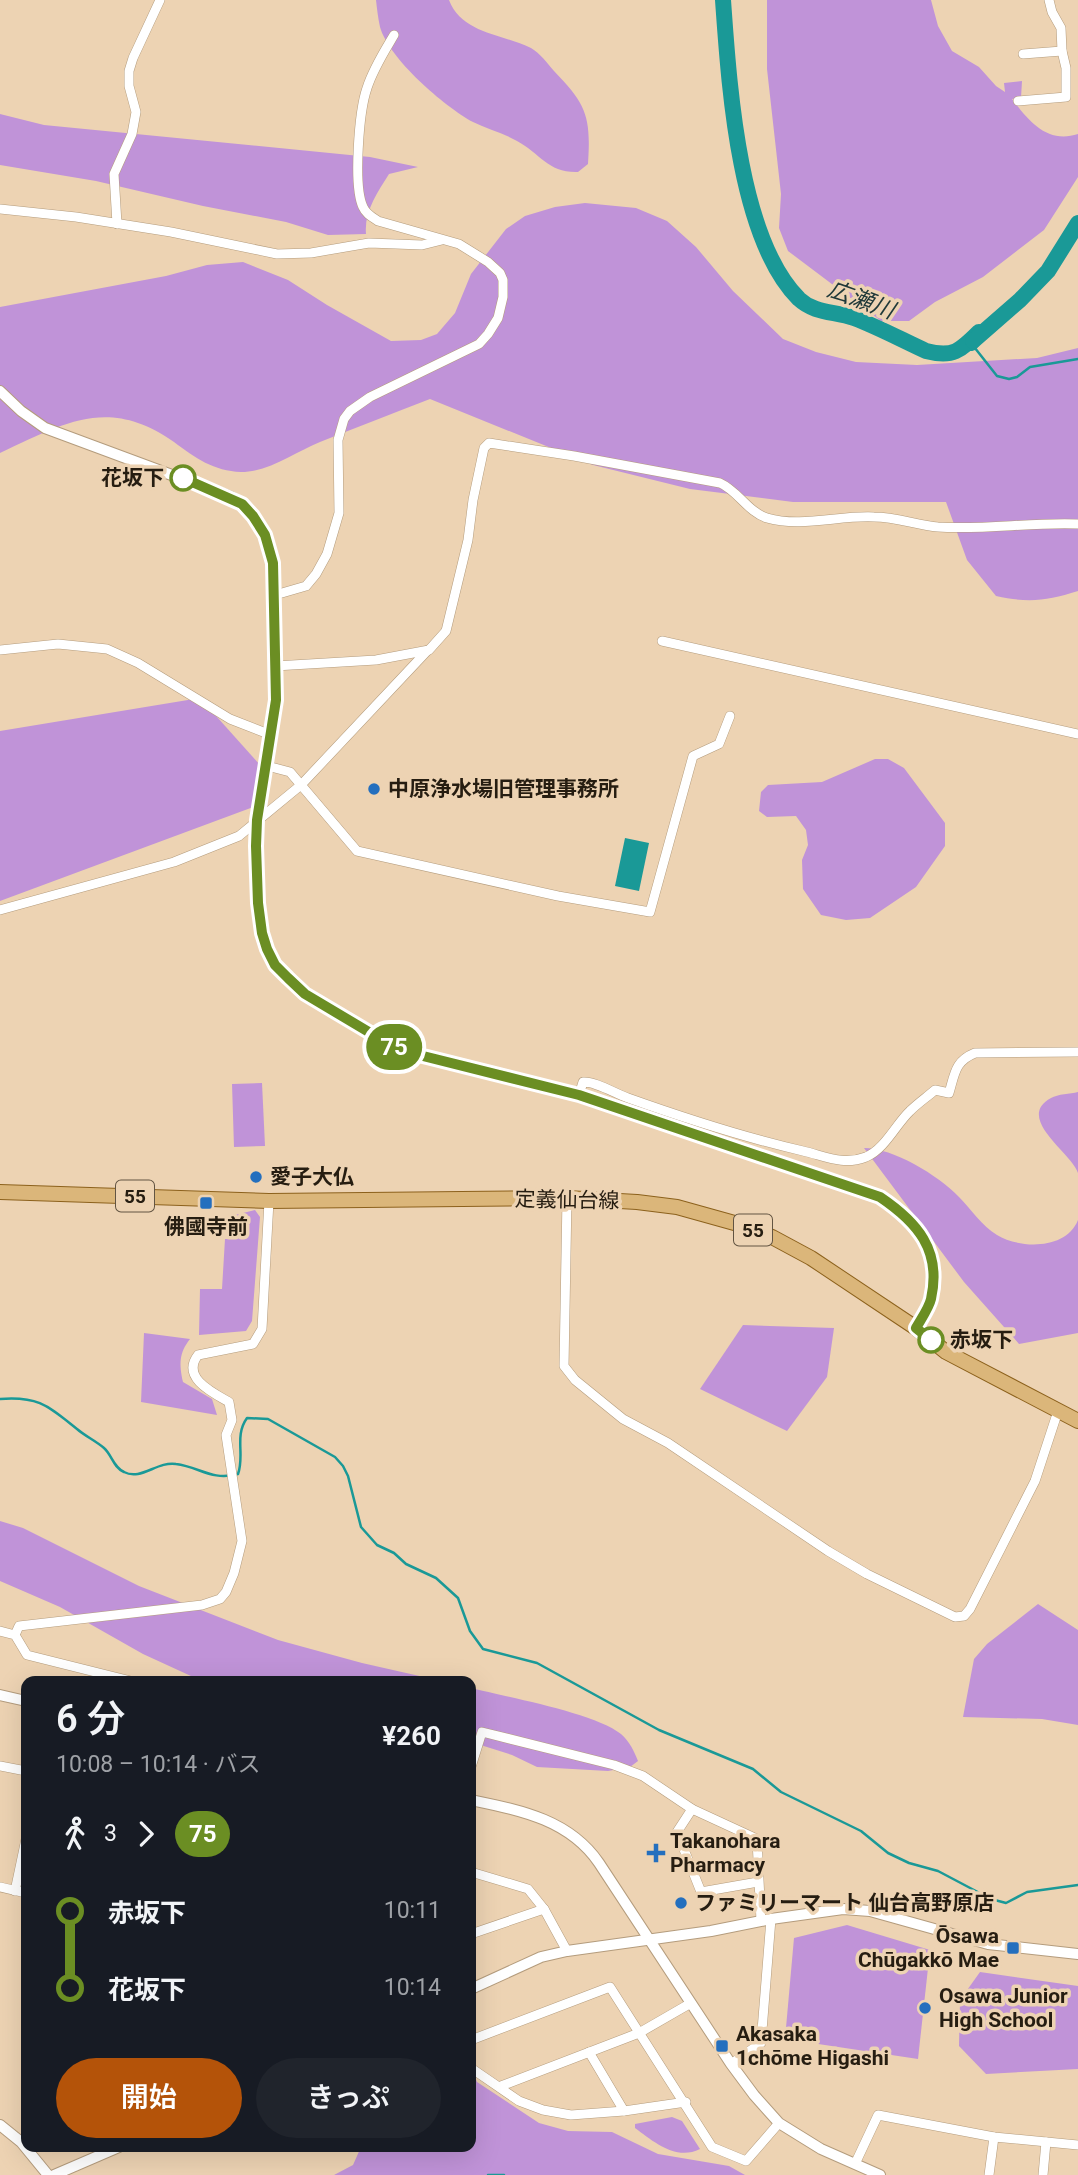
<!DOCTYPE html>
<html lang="ja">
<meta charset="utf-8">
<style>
:root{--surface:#171b24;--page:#20242c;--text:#f1f3f6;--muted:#9ea1a6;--accent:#b45309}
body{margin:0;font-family:Roboto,"Noto Sans JP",sans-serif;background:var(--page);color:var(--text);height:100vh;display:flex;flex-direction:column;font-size:26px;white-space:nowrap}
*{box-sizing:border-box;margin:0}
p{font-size:23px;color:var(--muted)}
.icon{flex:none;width:38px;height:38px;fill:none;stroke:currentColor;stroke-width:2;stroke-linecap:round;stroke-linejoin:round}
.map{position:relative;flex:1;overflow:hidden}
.drawer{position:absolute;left:21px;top:1676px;width:455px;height:476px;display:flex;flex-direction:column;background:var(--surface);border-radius:14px;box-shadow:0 7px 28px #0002}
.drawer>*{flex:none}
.badge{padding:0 14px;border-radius:23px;font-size:24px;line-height:46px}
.map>.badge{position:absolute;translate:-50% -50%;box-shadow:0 0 0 4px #fff}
.legs{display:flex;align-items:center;gap:10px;height:77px;padding:0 35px;font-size:23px}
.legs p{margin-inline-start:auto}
.summary{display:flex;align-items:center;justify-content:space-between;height:119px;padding:0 35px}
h1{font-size:38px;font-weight:600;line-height:52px}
.button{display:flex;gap:14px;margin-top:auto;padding:14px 35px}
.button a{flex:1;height:80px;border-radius:42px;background:var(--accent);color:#fff;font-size:28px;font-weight:600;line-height:80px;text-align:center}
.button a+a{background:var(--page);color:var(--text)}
ul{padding:0 35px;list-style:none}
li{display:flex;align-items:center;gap:24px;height:77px;font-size:26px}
li i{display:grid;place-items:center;width:10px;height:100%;margin:0 9px;background:currentColor}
li i::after{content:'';width:18px;height:18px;margin:-9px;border:5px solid;border-radius:50%;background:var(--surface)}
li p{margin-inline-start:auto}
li:first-child i{background:linear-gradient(#0000 50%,currentColor 0)}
li:last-child i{background:linear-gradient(currentColor 50%,#0000 0)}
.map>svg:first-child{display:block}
</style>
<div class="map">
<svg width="1078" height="2175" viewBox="0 0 1078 2175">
<rect width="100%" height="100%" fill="#edd3b3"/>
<g fill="#c093d8">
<path d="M376,0H449C462,34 503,34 531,48C540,53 548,64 554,71C587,105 591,117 588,164L578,172C548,173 541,154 517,141C503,133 487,129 473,122C444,106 389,59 380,27C378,18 377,9 376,0Z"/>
<path d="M767,0H931L938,26L952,51L979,67L996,86L1005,92L1004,83L1022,81L1021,98L1012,99C1029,121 1047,144 1078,134V177L1044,230L983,277L935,302L909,321H881L788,251L779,228L781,194L767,69Z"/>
<path d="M0,114L44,125L370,157L418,167L389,174C377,193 364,212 366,234L328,235L286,222L203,206L96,181L0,165Z"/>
<path d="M585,203L636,208L667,221L696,247L733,291L783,339L816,352L856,362L917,365L1037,358L1078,348V591C1047,601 1028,603 996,596L967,560L946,502H793L690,489L593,465L430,399C394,413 357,427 320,442C295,452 269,472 241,472C214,471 195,458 174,442C108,396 65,423 0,453V307L166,276L207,265L243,262L288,280L327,305L391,341L421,340L437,334L455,313L471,274L506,229L525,216L555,207Z"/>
<path d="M200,698L260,765L267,802L0,901V731Z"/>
<path d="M875,759H888L904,768L945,823V846L916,887L870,918L846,920L821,915L803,889L802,860L808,845L806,830L796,816L767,817L759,811L761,792L768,785L822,782Z"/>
<path d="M262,1083L265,1146L234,1147L232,1084Z"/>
<path d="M1078,1092V1173C1073,1154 1014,1118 1051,1098C1058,1094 1070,1094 1078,1092Z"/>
<path d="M864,1148C893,1148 938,1175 959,1197C971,1209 982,1226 997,1235C1020,1249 1066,1250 1078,1220V1333L1019,1344L964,1282Z"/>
<path d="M255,1210L260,1217L252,1321L246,1331L199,1335L200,1289H222L225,1239H233L235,1215Z"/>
<path d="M743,1325L834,1328L827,1377L787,1431L700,1389Z"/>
<path d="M144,1333L190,1339C179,1353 179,1364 183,1382L212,1399L217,1415L141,1402Z"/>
<path d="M0,1521L23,1528L139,1586L278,1640L362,1663L446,1682H204L143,1654L60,1607L0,1581Z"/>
<path d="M1038,1604L1078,1630V1725L1042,1719L963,1717L974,1659L987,1644Z"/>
<path d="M471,1688C507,1697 595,1713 621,1734C630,1742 634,1751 638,1761L630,1767L608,1771L537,1767L512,1755L471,1742Z"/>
<path d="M847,1925L930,1950L918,2059L785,2039L794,1938Z"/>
<path d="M980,1972L1078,1986V2069L986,2074L959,2046L960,2000Z"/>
<path d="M471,2068L477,2082L539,2123L568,2131L612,2132L658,2154L729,2166L745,2175H334L353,2165L361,2147H471Z"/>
<path d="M672,2117L682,2121L700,2149C676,2161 654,2142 635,2128V2124Z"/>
</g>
<path fill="#1a9997" d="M625,838L649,843L639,891L615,886Z"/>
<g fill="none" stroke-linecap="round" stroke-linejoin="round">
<g stroke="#1a9997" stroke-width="2.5">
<path d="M971,343L997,376L1009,379L1017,377L1030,367L1078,359"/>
<path d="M0,1399C39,1396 48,1406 77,1429C85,1436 96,1441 104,1448C112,1455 113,1467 124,1472C141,1481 157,1461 176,1464C200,1467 211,1481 238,1474C245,1455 234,1436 247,1418L268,1419L335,1457L343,1466L348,1476L361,1527L377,1545L394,1553L406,1564L436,1578L458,1598L470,1631L483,1649L537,1663L659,1730L753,1769L781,1792L861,1831L888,1853L909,1863L938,1871L991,1899L1006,1903L1027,1892L1078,1885"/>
<path d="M488,2175H504"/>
</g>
<g stroke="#1a9997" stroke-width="16">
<path d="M723,0C729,83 738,238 799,299C815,314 835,311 854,318C878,327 902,340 926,351C953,358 960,351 979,332L971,343"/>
<path d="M973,341L1020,300L1048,271L1078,223"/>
</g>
<defs>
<g id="minor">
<path d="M1023,54L1062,51"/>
<path d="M1018,101L1066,97V68L1062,51L1061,28L1052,12L1049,0"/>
<path d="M0,209L76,217L171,232L277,254L311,253L369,243L422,245L442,240"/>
<path d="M117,224L114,174L132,134L136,112L129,86V71L133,58L160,0"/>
<path d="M275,595L306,586L316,574L327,554L339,513L338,440L344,419L350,411L370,397L479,344L488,334L498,318L503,297V280L500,273L488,262L459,244L378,221C372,217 366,214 363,207C353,186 359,111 367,88C373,69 384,52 394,35"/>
<path d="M662,641L1078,734"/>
<path d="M0,650L58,644L107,649L138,663L230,719L271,735"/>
<path d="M275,666L376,660L429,650L446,631L468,540L473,500L484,448L489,443L574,456L720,483C738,491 748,512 767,518C801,528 840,515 874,517C896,517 917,525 938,527C985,530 1031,522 1078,524"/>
<path d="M267,766L290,772L357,851L558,896L650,912L693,756L719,744L730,716"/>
<path d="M0,910L174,862L239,836L301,785L428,650"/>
<path d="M579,1095L583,1082C595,1081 616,1094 628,1098C687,1119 742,1137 803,1151C825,1156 843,1166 866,1157C885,1149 896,1124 910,1111C918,1103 927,1097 935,1090L949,1093C955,1073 955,1061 975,1053L1078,1052"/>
<path d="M567,1198L564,1366L575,1380L623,1419L668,1443L828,1551L867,1574L955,1617L964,1616L970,1609L1035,1481L1058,1411"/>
<path d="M0,1631L15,1635L27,1655L135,1682"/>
<path d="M15,1635L19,1626L202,1605L220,1599L226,1592L234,1573L242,1541L226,1435L232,1420L229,1402C211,1392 181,1377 198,1355L253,1344L262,1329L269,1201"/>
<path d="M0,1766L26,1771"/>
<path d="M471,1767L482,1732L614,1765L643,1776L692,1809L757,1839L761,1921"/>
<path d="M692,1809L677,1832L701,1892L758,1882"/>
<path d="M471,1872L528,1889L544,1909L567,1951"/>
<path d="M0,1887L26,1893"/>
<path d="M15,1891L26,1839"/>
<path d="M471,1934L544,1909"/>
<path d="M471,2040L610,1987L712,2147L746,2161L779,2123"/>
<path d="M589,2052L624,2111"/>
<path d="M731,2064L761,2043L771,1919"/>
<path d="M471,2068L519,2101L543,2110L571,2115L624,2111L686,2102"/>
<path d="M501,2086L639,2033L691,2003"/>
<path d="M855,2164L878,2115L994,2137L1078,2145"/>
<path d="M989,2175L994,2137"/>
<path d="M1043,2175L1046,2142"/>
</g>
<g id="tertiary">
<path d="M0,391L21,411L45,428L231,497L242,504L253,516L265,535L273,563L276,700L257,820L256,846L260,920L267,949L275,965L305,994L399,1050L579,1095L880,1197C917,1222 942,1250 931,1299C929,1308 921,1319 916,1328"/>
<path d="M0,1695L26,1701"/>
<path d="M471,1800C519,1810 569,1819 599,1863L731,2064L754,2095L779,2123L821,2149L880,2175"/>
<path d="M471,1989L541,1957L567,1951L711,1931L771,1919L843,1909L870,1911L988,1944L1078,1954"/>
<path d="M0,2125L21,2142L48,2175"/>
<path d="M54,2175L119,2147"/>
</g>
<path id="primary" d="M0,1192L269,1201L567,1198L637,1202L677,1207L738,1224L772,1237L811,1258L916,1328L946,1352L1078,1421"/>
</defs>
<use href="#minor" stroke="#b49c7d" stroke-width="10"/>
<use href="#tertiary" stroke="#b49c7d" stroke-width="12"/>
<use href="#primary" stroke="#8c611c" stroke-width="16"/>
<use href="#minor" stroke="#fff" stroke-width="9"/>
<use href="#tertiary" stroke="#fff" stroke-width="10"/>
<use href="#primary" stroke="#dbb67a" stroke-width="14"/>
</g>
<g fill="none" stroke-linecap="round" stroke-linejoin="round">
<defs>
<path id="line-1" d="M183,478L242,504L253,516L265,535L273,563L276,700L257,820L256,846L258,903L262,933L267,949L275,965L288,978L305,994L399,1050L579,1095L880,1197C917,1222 942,1250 931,1299C929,1308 921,1319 916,1328L931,1340"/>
</defs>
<use href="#line-1" stroke="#fff" stroke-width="16"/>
<use href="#line-1" stroke="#6b8e23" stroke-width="10"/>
</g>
<g fill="#fff" stroke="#6b8e23" stroke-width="3.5">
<circle cx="183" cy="478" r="12"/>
<circle cx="931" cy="1340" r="12"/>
</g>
<g fill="#246fbe" stroke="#edd3b3" stroke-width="2.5">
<circle cx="374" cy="789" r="7"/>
<circle cx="256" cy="1177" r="7"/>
<rect x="199" y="1196" width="14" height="14" rx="3.5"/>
<path d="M652.5 1842.5h7v7h7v7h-7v7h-7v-7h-7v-7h7z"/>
<circle cx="681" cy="1903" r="7"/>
<rect x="1006" y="1941" width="14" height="14" rx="3.5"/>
<circle cx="925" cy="2008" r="7"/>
<rect x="715" y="2039" width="14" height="14" rx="3.5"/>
</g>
<g text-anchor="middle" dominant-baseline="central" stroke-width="7" stroke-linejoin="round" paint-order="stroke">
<g fill="#edd3b3" stroke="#625442" stroke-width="2">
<rect x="116" y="1180.5" width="38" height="31" rx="5"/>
<rect x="734" y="1214.5" width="38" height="31" rx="5"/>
</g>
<g font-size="19" font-weight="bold" fill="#261d11">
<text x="135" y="1196">55</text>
<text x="753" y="1230">55</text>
</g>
<g font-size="21" font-weight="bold" fill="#261d11" stroke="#edd3b3" text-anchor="end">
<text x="164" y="478">花坂下</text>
<text x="950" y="1340" text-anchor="start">赤坂下</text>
</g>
<g font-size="21" font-weight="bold" fill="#261d11" stroke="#edd3b3" text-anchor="start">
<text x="388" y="789">中原浄水場旧管理事務所</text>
<text x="270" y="1177">愛子大仏</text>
<text x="206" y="1227" text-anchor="middle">佛國寺前</text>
<text x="670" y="1841">Takanohara<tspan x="670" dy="24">Pharmacy</tspan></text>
<text x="695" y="1903">ファミリーマート 仙台高野原店</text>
<text x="999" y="1936" text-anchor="end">Ōsawa<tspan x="999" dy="24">Chūgakkō Mae</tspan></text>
<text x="939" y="1996">Osawa Junior<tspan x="939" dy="24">High School</tspan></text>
<text x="736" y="2034">Akasaka<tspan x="736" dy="24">1chōme Higashi</tspan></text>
</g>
<g font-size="21" fill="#261d11" stroke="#edd3b3">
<text transform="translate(567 1200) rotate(1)">定義仙台線</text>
</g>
<g font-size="23" font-style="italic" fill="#203939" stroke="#edd3b3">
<text transform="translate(861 300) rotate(20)">広瀬川</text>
</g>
</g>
</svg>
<b class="badge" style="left:394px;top:1047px;background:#6b8e23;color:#fff">75</b>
<section class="drawer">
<div class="summary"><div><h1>6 分</h1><p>10:08 – 10:14 · バス</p></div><b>¥260</b></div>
<div class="legs"><svg class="icon" aria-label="walk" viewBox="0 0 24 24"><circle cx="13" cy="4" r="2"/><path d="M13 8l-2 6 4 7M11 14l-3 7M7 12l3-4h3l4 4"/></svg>3<svg class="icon" aria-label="forward" viewBox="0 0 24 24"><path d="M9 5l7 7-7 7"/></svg><b class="badge" style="background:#6b8e23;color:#fff">75</b></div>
<ul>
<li><i style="color:#6b8e23"></i><b>赤坂下</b><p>10:11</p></li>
<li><i style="color:#6b8e23"></i><b>花坂下</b><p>10:14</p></li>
</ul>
<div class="button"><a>開始</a><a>きっぷ</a></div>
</section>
</div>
